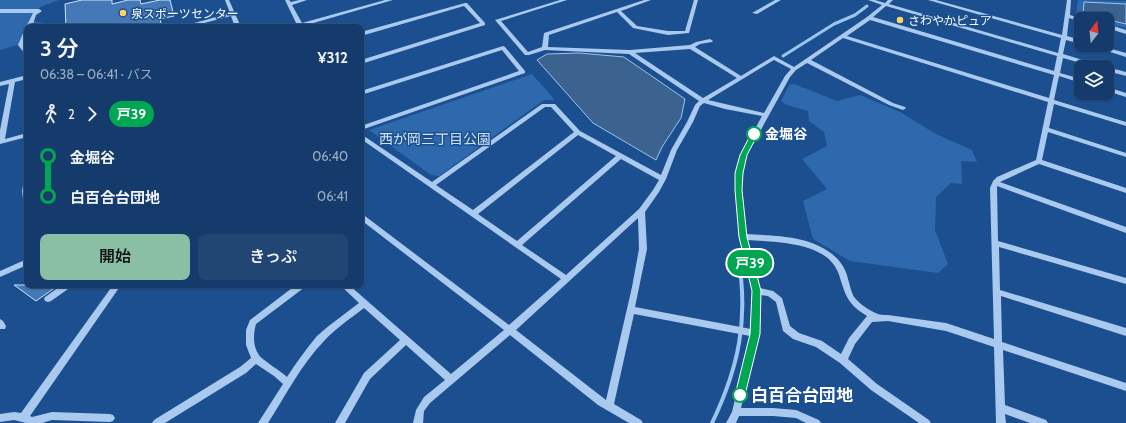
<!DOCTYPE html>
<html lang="ja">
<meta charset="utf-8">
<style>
:root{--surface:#143b6b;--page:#214673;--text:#f1f3f6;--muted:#9dadc1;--line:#33557e;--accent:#8abfa5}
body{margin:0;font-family:Cabin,"Noto Sans JP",sans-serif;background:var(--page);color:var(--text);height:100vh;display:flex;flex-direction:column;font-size:15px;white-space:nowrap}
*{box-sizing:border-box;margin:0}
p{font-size:13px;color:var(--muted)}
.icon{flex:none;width:22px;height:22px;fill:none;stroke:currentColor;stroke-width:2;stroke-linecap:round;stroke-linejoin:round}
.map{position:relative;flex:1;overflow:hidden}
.drawer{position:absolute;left:24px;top:24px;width:340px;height:264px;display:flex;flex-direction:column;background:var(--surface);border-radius:8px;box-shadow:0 1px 3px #0004,0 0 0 1px var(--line)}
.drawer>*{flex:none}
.badge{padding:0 8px;border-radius:13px;font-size:14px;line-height:26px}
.needle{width:26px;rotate:16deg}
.controls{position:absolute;left:1074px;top:12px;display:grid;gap:8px}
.controls a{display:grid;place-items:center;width:40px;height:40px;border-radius:8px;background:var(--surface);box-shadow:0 1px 3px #0004,0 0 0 1px var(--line);font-size:20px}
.map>.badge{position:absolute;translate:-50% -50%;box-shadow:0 0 0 2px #fff}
.legs{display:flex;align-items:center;gap:6px;height:44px;padding:0 16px;font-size:13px}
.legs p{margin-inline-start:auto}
.overview{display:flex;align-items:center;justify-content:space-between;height:68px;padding:0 16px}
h1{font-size:22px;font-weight:600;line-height:30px}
.cta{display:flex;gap:8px;margin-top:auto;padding:8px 16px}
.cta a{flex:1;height:46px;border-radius:8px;background:var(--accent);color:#111;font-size:16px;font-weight:600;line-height:46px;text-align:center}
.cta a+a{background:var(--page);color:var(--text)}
ul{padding:0 16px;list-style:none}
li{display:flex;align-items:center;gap:14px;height:40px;font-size:15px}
li i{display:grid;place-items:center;width:6px;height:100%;margin:0 5px;background:currentColor}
li i::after{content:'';width:10px;height:10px;margin:-5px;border:3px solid;border-radius:50%;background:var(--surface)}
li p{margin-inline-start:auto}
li:first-child i{background:linear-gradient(#0000 50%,currentColor 0)}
li:last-child i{background:linear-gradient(currentColor 50%,#0000 0)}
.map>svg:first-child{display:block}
</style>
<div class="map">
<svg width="1126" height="423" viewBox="0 0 1126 423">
<rect width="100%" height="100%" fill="#1b4f8f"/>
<g fill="#2e69ad">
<path d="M0,0H59L40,7L28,20L55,25L53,27H27V42L0,50Z"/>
<path d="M1078,0L1126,1V28L1107,24V19H1089L1076,16Z"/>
<path d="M532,74L555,100H544L439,176L431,175L369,130Z"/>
<path d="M794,84L837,101L860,95L900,112L936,134L972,150L977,162L961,161L962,184L951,183L936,197L935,230L948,264L938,273L850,261L813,239L803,201L827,189L802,159L827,146L824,132L809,121L808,111L787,105L781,101L789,85Z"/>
</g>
<g fill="#3c6290" stroke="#9cc4f0">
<path d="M1084,2L1126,4V24L1083,14Z"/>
<path d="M579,53L624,57L685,99L681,118L662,147L656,160L593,123L537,60L547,54Z"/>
</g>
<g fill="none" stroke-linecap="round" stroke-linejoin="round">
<path stroke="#9cc4f0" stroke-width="3" d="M783,56L834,24L855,15L867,6"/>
<path stroke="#9cc4f0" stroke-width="4" d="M712,423C739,367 749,318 738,256"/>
</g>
<g fill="#4478b7" stroke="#cfe3fa">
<path d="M82,0H112V4L128,0H140L141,4L160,0H170L174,16L160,19L162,27H66L65,4Z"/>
<path d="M14,285H59L36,301Z"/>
</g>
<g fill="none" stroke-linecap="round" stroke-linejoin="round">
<g fill="#a9c9ee" fill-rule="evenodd">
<path d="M225,0H229L241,27H235L231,16L189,27H180L230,13Z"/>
<path d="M285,0H289L291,2L299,0H307L292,5L302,23L385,0H393L303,26L304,27H298Z"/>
<path d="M560,0H567L501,21L528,52L542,47L544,33L644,0H651L621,11L637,26L668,31H685L694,0H698L689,33L668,35L633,28L617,12L549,35L548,47L630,50L690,45L696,42L710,39L713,41L712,42L700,44L695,47L741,76L774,56L794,67L867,17L882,5L868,0H875L885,3L888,0H893L889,4L1058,53L1061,38L928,0H936L1062,35L1067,0H1071L1070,15L1083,19H1081V22L1069,18L1067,36L1081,40V44L1066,40L1063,54L1103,66L1104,67H1095L1063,58L1060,73L1081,79V83L1059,76L1054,100L1126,122V126L1054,104L1049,128L1126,153V157L1048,132L1042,160L1126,188V193L1039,164L1000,182L1126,227V233L997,186L998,241L1126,278V284L999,247L1000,290L1126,328V336L1001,296L1002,342L1126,383V391L1003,350L1005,405L1046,420L1048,423H1030L1005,414L1006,423H996L994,347L946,331L888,321L872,322L855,344L848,359L877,384L929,420L931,423H919L871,390L840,363L816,347L793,339L783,331L776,302L768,296L761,295L759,333L741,408H773L796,410L819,420L821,423H806L796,418L773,416H739L736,423H726L732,412L750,336L634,314L614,404L641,420L643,423H629L598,405L510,335L430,403L424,411L423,423H413L416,410L424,397L445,380L406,345L370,379L345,423H335L364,373L400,340L364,308C350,319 336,328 324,341C301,365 286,395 268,423H258L283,384L274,376L256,364L246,373L165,423H152L154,420L240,367L251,358L246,345V330L250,320L296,285H306L305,287L256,324C253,334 253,347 259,355C262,360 281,371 287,377C296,363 306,349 317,336C330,324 345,314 359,303L340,285H349L451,374L504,330L361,220V213L509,325L561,279L361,139V134L432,182L542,104H555L580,131L661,175L671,150L687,122L695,105L699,101L629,54L545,50L529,55H525L495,20ZM886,6L1057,56L1054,71L873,17ZM870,20L1054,75L1049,98L847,36ZM843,38L1048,102L1036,160L997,177L993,181L990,188L994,339L946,323L888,315C878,315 877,314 868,309C863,306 858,302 854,297C851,292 850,285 848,279C846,269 840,260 832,254C808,235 775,236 746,234L742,191V173L747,155L790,77L796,70L807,63L889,105L903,110L906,108L905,107L893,103L811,60ZM690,49L737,78L703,98L635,53ZM774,60L791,69L785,76L764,113L708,100ZM704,103L725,109L762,116L741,155L736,173V191L739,237L753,291L751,329L635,307L647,249L645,212L659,192L666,179L677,150L693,122L700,106ZM545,107H551L574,132L473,210L436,185ZM578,135L616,156L517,241L478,214ZM621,159L659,180L653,190L639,209L566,275L522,245ZM638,218L639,249L632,287L606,400L516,330ZM747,240C775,242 825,241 838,272C840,277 841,282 843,287C847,301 855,309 867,316L849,338L841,354L822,341L799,333L790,326L782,298L773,291L760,288Z"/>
<path d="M775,0H781L757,14L752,13Z"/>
<path d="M465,3H467L485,23V25L361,64V60L480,23L464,6L361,36V32Z"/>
<path d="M0,9H39L42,11L36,15L32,27L27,28L26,27L33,13H0Z"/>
<path d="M1107,24L1126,30V34L1107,28Z"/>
<path d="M27,29V37L24,45L27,49V55L25,54L18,45L24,31Z"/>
<path d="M1088,45H1097L1126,53V57Z"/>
<path d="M503,46L505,47L525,71V73L361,130V126L519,71L502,50L361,95V91Z"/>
<path d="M1107,67L1126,72V76L1107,71Z"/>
<path d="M27,75V79L15,82L5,139L27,133V137L0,144V130L9,84L0,86V82Z"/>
<path d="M1107,87L1126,93V97L1107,91Z"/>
<path d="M25,173H27V210L24,207L22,191Z"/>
<path d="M27,259V265L0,277V271Z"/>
<path d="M62,285H72L71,287L51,301L48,302L45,301L44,299L45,297Z"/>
<path d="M113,285H121L30,416L32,417L52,412L110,414L113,415L115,418L113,421L110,422L52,420L42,423H26L14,420L0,422V414L14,412L21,413Z"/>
<path d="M0,319L3,321L6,326L5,329H0Z"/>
</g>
</g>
<path fill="#00a651" stroke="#fff" d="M752,132H754L758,134L747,155L743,173L742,190L747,237L761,291L760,334L745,395L744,398L740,399L737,398L735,395L750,334L752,291L739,237L735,190V173L740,155Z"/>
<g fill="#ffd166" stroke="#1b4f8f" stroke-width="1.5">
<circle cx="123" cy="13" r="4"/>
<circle cx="900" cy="20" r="4"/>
</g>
<g fill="#fff" stroke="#00a651" stroke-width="2">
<circle cx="754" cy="134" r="7"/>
<circle cx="740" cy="395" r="7"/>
</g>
<g text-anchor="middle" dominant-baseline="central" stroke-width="3" stroke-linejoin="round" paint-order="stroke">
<g font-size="12" fill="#fff" stroke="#1b4f8f" text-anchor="start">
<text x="131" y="13">泉スポーツセンター</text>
<text x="908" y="20">さわやかピュア</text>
</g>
<g font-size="14" font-weight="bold" fill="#fff" stroke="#1b4f8f" text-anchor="start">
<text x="765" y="134">金堀谷</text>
</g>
<g font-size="14" fill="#cfe3fa" stroke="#1b4f8f">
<text x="435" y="139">西が岡三丁目公園</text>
</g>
<g font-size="17" font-weight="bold" fill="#fff" stroke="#1b4f8f" text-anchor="start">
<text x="751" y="395">白百合台団地</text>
</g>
</g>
</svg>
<div class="controls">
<a><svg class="needle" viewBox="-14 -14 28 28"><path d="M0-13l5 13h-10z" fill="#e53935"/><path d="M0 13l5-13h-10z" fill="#9dadc1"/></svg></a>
<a><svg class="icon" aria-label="layers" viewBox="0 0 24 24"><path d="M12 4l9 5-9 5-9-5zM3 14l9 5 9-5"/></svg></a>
</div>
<b class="badge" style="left:750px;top:263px;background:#00a651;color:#fff">戸39</b>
<section class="drawer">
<div class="overview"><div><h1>3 分</h1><p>06:38 – 06:41 · バス</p></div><b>¥312</b></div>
<div class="legs"><svg class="icon" aria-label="walk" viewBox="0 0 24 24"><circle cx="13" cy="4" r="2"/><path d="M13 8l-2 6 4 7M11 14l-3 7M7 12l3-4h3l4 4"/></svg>2<svg class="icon" aria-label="forward" viewBox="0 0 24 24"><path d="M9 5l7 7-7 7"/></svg><b class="badge" style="background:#00a651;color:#fff">戸39</b></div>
<ul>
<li><i style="color:#00a651"></i><b>金堀谷</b><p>06:40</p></li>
<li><i style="color:#00a651"></i><b>白百合台団地</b><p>06:41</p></li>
</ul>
<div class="cta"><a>開始</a><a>きっぷ</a></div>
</section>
</div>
